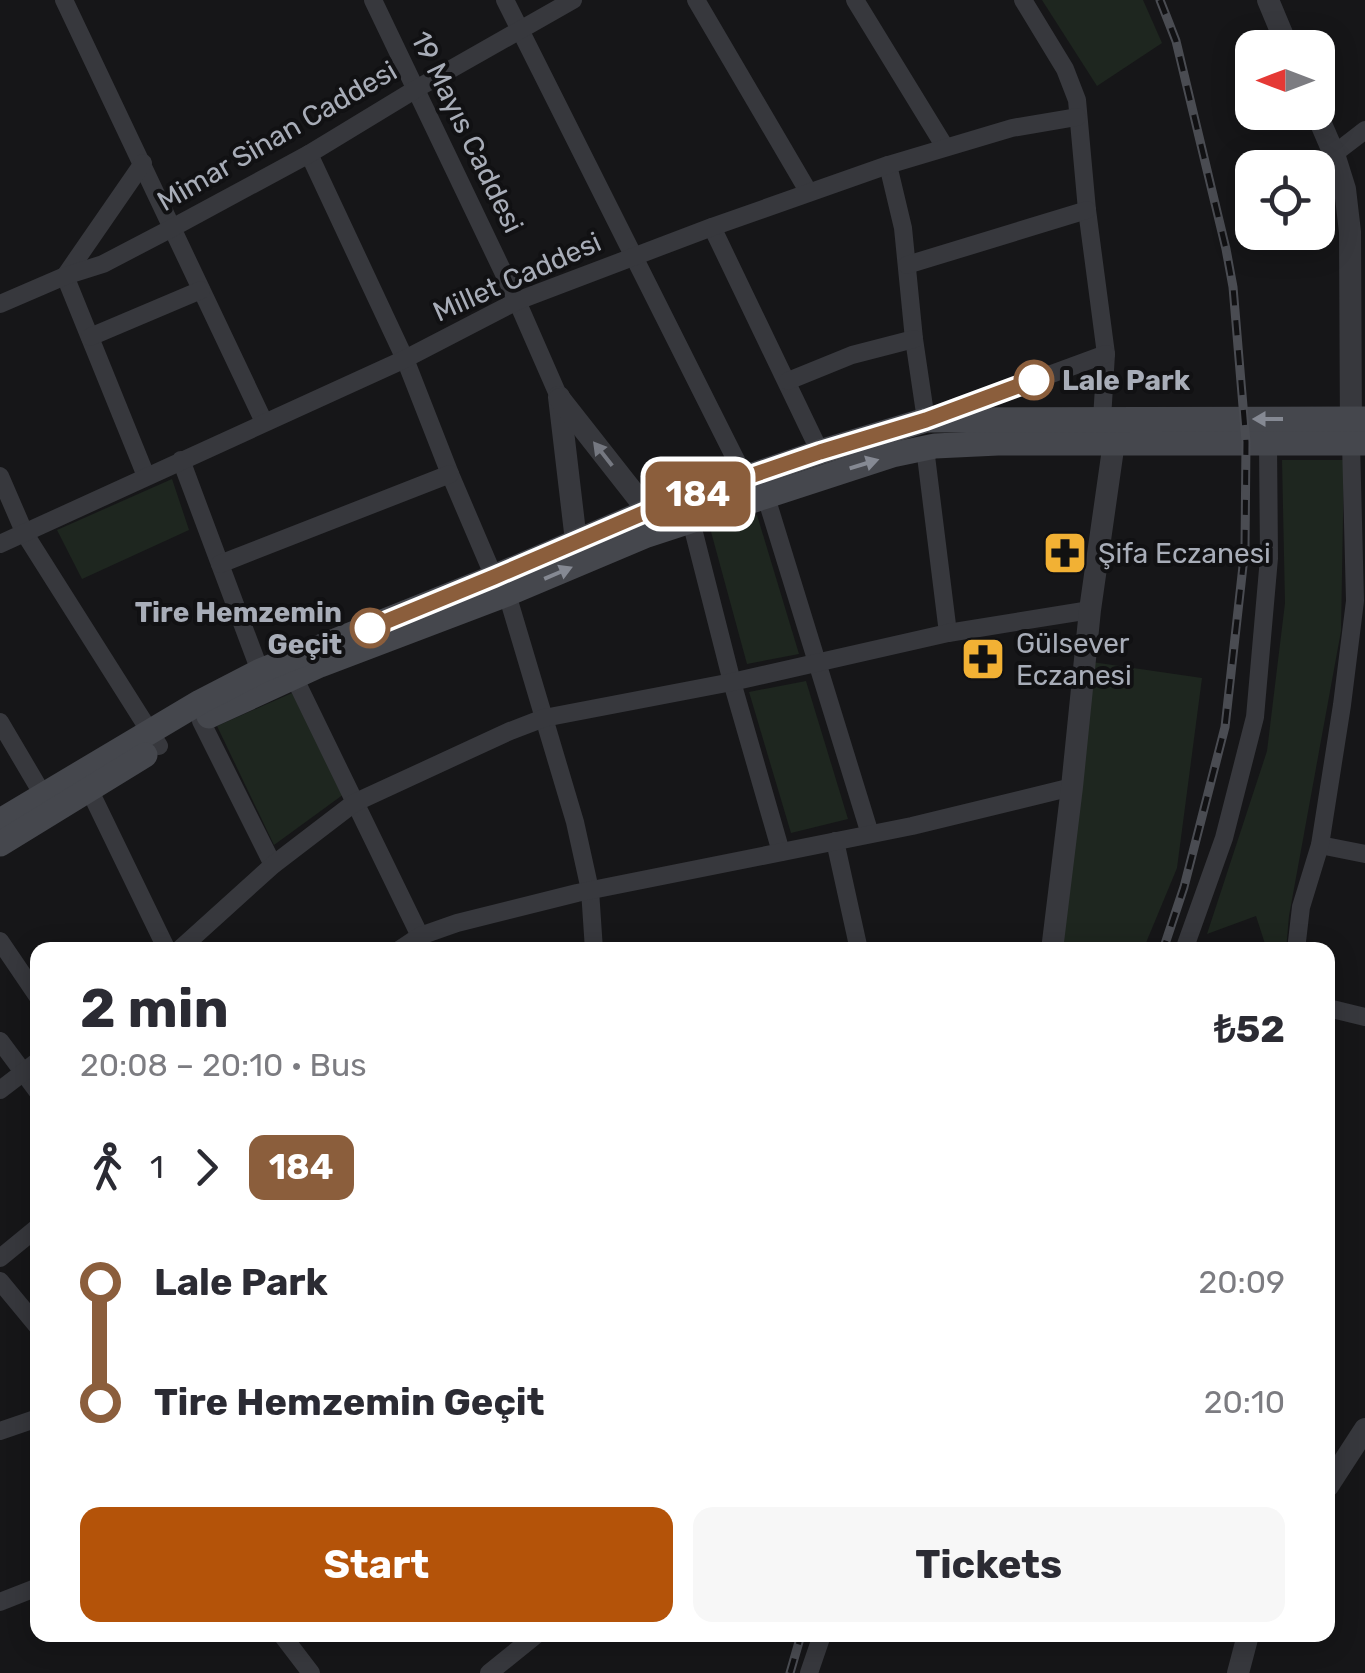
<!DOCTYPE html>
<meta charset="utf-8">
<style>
:root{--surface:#fff;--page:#f7f7f7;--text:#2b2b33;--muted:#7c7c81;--accent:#b45309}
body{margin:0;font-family:Rubik,sans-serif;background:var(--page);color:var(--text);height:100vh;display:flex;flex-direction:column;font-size:38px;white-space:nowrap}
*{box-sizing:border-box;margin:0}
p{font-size:32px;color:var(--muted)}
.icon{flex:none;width:55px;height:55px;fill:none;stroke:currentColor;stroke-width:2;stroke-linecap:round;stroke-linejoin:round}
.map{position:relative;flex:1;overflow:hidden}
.drawer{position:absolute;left:30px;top:942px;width:1305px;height:700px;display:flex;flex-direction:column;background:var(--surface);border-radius:20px;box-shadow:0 5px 25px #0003}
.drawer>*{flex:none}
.badge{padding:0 20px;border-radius:15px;font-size:35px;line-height:65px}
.needle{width:65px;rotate:270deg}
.controls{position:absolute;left:1235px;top:30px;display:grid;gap:20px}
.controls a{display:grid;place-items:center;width:100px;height:100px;border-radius:20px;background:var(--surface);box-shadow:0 5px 25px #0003;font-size:50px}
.map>.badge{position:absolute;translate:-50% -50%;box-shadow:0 0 0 5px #fff}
.legs{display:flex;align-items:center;gap:15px;height:110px;padding:0 50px;font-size:32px}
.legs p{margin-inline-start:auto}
.summary{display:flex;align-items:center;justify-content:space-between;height:170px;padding:0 50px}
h1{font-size:55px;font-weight:700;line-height:75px}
.cta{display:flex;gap:20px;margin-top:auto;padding:20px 50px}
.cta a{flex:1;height:115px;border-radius:20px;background:var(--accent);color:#fff;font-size:40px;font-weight:700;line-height:115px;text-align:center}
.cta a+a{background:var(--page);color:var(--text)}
ul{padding:0 50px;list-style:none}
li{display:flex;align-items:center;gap:35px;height:120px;font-size:38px}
li i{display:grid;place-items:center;width:15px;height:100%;margin:0 12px;background:currentColor}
li i::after{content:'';width:25px;height:25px;margin:-12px;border:8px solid;border-radius:50%;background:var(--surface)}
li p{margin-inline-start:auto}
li:first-child i{background:linear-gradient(#0000 50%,currentColor 0)}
li:last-child i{background:linear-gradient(currentColor 50%,#0000 0)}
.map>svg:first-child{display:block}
</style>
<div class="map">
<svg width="1365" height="1673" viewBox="0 0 1365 1673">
<rect width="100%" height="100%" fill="#161618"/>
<g fill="#1e261f">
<path d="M1042,0H1143L1162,43L1097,86Z"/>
<path d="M1282,460H1344L1341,631L1289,916L1286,950H1267L1256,916L1207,934L1267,751L1285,603Z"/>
<path d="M172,479L189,530L82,579L57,530Z"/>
<path d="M757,515L799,654L747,664L710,528Z"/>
<path d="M1085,661L1202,678L1177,868L1143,950H1052Z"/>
<path d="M806,681L848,819L791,833L749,692Z"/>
<path d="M292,693L344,794L274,845L217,726Z"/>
</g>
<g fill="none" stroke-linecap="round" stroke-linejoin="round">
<g stroke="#37383d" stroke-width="18">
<path d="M64,0L264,422"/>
<path d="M373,0L517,301L559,397"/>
<path d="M505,0L745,478"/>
<path d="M696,0L808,191"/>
<path d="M855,0L945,147"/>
<path d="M1023,0L1065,69L1077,100L1087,210L1106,354L1102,419"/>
<path d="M309,154L405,359L450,474L494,577"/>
<path d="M1334,154L1365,130"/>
<path d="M143,163L65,276L146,476"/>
<path d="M888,165L903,228L914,339L926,420L1106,354"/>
<path d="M712,227L820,452"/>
<path d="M907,265L1087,210"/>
<path d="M0,304L65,276L103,264L172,228L309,154L416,89L573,0"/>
<path d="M90,337L201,290"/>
<path d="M788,381L852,355L914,339"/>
<path d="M925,448L948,633"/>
<path d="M181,460L260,671"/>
<path d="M0,476L25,534L159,746"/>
<path d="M766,497L870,834"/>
<path d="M691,521L732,682L781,852"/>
<path d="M0,544L405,359L517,301L712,227L888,165L1012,128L1077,117"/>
<path d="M220,564L450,474"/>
<path d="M507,594L575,822L590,890L594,950"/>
<path d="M294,677L420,936"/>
<path d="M201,721L273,865"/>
<path d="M0,722L43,795"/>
<path d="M89,789L167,950"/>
<path d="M835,841L859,950"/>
<path d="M1320,845L1365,854"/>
<path d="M0,941L38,997"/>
<path d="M179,950L273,865L354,803L510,731L544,718L732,682L948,633L1090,610"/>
<path d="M399,950L420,936L457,923L577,893L912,826L1072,787"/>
<path d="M1184,950L1224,838L1255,717L1269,558L1268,443"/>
<path d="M1296,950L1301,907L1320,845L1342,705L1355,601L1351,443"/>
<path d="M1328,1008L1365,1017"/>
<path d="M0,1041L38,1092"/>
<path d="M0,1090L38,1061"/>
<path d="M0,1258L38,1227"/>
<path d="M0,1281L38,1327"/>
<path d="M0,1431L38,1418"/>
<path d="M0,1602L38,1587"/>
<path d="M282,1635L311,1673"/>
<path d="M489,1673L536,1635"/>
<path d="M809,1673L822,1635"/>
</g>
<g stroke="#37383d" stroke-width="22">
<path d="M1268,0L1288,48"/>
<path d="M1316,112L1334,154L1345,189L1350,232L1351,435"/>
<path d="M559,397L576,541"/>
<path d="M560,399L648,511"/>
<path d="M1052,950L1072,787L1090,610L1114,442"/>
<path d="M1328,1486L1365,1429"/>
<path d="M1238,1673L1248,1635"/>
</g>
<g stroke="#45474d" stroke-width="25">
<path d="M209,716L320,665L507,594L647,535L892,455L935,446L998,443H1365"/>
<path d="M0,821L200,702L260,671L494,577L648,511L820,452L926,420L1365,419"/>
<path d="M0,844L145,755"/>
</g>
<defs>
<g id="rail">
<path d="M1160,0L1176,41L1226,249L1233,287L1246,442L1245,548L1225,727L1184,887L1163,950"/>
<path d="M790,1673L801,1635"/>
</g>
</defs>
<use href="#rail" stroke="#4a4c52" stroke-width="9"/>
<use href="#rail" stroke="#111113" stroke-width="5" stroke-dasharray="15" stroke-linecap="butt"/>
</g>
<defs><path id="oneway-solid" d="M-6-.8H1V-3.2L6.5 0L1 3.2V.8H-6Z" transform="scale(2.5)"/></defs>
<g fill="#858993">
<use href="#oneway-solid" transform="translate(1268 419) rotate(-180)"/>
<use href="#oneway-solid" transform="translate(864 464) rotate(-17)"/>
<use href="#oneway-solid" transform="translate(558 573) rotate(-23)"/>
</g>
<use fill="#757881" href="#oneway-solid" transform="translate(603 454) rotate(-128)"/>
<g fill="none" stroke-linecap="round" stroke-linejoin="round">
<defs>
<path id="line-1" d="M370,628L494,577L648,511L820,452L926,420L1034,380"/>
</defs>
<use href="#line-1" stroke="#fff" stroke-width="22"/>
<use href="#line-1" stroke="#8b5e3c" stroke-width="15"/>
</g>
<defs>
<symbol id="pharmacy-square" viewBox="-11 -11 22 22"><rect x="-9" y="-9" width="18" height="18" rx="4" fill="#f2b134" stroke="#111113"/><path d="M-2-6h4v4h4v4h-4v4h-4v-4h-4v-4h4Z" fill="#111"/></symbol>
</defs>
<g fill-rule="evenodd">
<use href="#pharmacy-square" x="1040" y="528" width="50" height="50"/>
<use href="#pharmacy-square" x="958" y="634" width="50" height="50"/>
</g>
<g fill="#fff" stroke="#8b5e3c" stroke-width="5">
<circle cx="1034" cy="380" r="18"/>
<circle cx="370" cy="628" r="18"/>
</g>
<g text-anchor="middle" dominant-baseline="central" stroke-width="8" stroke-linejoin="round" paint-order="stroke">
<g font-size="28" fill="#a8adb8" stroke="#111113">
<text transform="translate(467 132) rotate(64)">19 Mayıs Caddesi</text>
<text transform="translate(277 136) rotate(-30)">Mimar Sinan Caddesi</text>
<text transform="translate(517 277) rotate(-24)">Millet Caddesi</text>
</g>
<g font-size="28" font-weight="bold" fill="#a8adb8" stroke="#111113" text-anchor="start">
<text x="1062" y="380">Lale Park</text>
<text x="342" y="612" text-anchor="end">Tire Hemzemin<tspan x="342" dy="32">Geçit</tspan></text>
</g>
<g font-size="28" fill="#a8adb8" stroke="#111113" text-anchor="start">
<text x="1098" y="553">Şifa Eczanesi</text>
<text x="1016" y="643">Gülsever<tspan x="1016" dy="32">Eczanesi</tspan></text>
</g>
</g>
</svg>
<div class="controls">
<a><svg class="needle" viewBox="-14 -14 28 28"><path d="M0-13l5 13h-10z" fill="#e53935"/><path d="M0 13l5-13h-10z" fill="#7c7c81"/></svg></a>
<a><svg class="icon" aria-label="locate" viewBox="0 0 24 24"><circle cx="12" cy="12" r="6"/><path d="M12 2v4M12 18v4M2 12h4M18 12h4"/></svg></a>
</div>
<b class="badge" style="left:698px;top:494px;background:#8b5e3c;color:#fff">184</b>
<section class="drawer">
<div class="summary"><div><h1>2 min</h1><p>20:08 – 20:10 · Bus</p></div><b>₺52</b></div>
<div class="legs"><svg class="icon" aria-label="walk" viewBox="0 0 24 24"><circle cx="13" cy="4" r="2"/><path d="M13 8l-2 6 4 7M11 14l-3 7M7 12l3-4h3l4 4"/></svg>1<svg class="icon" aria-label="forward" viewBox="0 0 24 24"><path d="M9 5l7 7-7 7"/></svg><b class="badge" style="background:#8b5e3c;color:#fff">184</b></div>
<ul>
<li><i style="color:#8b5e3c"></i><b>Lale Park</b><p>20:09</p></li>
<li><i style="color:#8b5e3c"></i><b>Tire Hemzemin Geçit</b><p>20:10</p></li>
</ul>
<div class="cta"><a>Start</a><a>Tickets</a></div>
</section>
</div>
